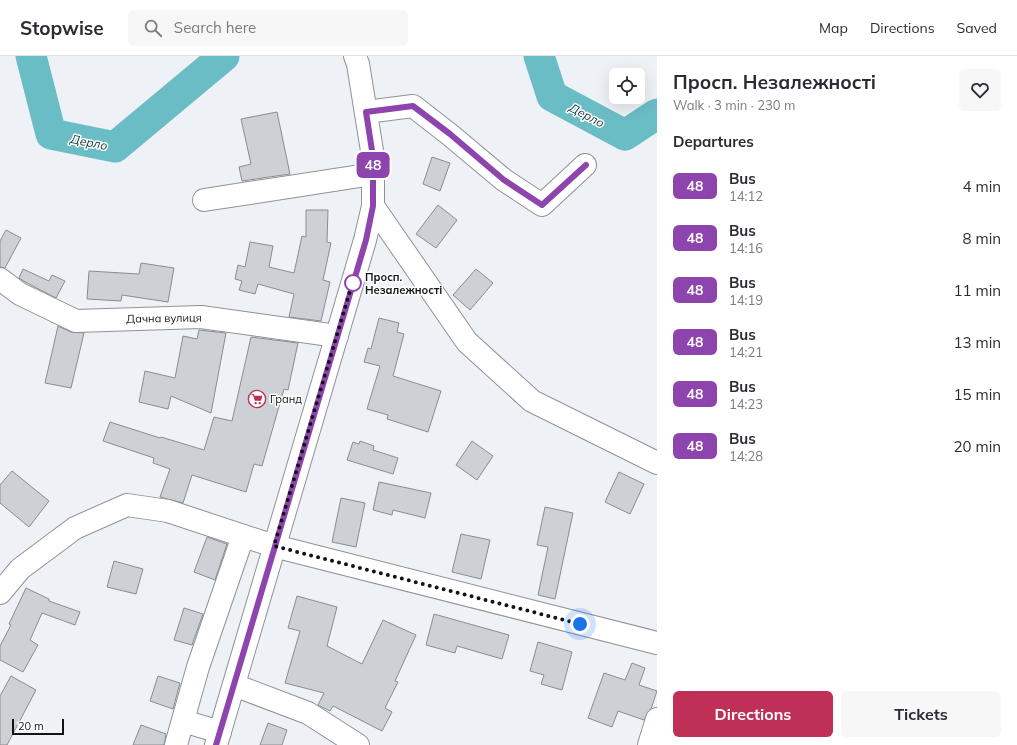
<!DOCTYPE html>
<meta charset="utf-8">
<style>
:root{--surface:#fff;--page:#f7f7f7;--text:#2b2b33;--muted:#7c7c81;--line:#e1e1e2;--accent:#bf3056}
body{margin:0;font-family:Mulish,sans-serif;background:var(--page);color:var(--text);height:100vh;display:flex;flex-direction:column;font-size:15px;white-space:nowrap}
*{box-sizing:border-box;margin:0}
p{font-size:13px;color:var(--muted)}
.icon{flex:none;width:22px;height:22px;fill:none;stroke:currentColor;stroke-width:2;stroke-linecap:round;stroke-linejoin:round}
.map{position:relative;flex:1;overflow:hidden}
.details{display:flex;flex-direction:column;background:var(--surface);width:360px}
.details>*{flex:none}
.badge{padding:0 8px;border-radius:6px;font-size:14px;line-height:26px}
.buttons{position:absolute;left:609px;top:12px;display:grid;gap:8px}
.buttons a{display:grid;place-items:center;width:36px;height:36px;border-radius:6px;background:var(--surface);box-shadow:0 4px 16px #0002;font-size:20px}
.scale{position:absolute;left:12px;bottom:10px;width:52px;box-sizing:border-box;padding-left:4px;border:2px solid #111314;border-top:0;font-size:11px;line-height:14px;white-space:nowrap;color:#111314;-webkit-text-stroke:3px #fff;paint-order:stroke}
.you{position:absolute;width:20px;height:20px;margin:-10px;border:3px solid #fff;border-radius:50%;background:#1a73e8;box-shadow:0 0 0 6px #1a73e833}
.map>.badge{position:absolute;translate:-50% -50%;box-shadow:0 0 0 2px #fff}
h2{padding:0 16px;font-size:15px;line-height:36px}
.round{display:grid;place-items:center;flex:none;width:42px;height:42px;border-radius:6px;background:var(--page)}
.headline{display:flex;align-items:center;justify-content:space-between;height:68px;padding:0 16px}
h1{font-size:19px;font-weight:700;line-height:30px}
.cta{display:flex;gap:8px;margin-top:auto;padding:8px 16px}
.cta a{flex:1;height:46px;border-radius:6px;background:var(--accent);color:#fff;font-size:16px;font-weight:700;line-height:46px;text-align:center}
.cta a+a{background:var(--page);color:var(--text)}
ul{padding:0;list-style:none}
li{display:flex;align-items:center;gap:12px;height:52px;padding:0 16px}
li div{flex:1}
li b{display:block;font-size:15px}
li em{font-style:normal}
li .badge{min-width:44px;font-weight:700;text-align:center}
header{display:flex;align-items:center;gap:24px;box-sizing:border-box;height:56px;padding:0 20px;background:var(--surface);border-bottom:1px solid var(--line)}
header strong{font-size:19px}
nav{display:flex;gap:22px;margin-inline-start:auto;font-size:14px}
.search{width:280px;height:36px;background:var(--page);display:flex;align-items:center;gap:10px;box-sizing:border-box;padding:0 14px;border-radius:6px;color:var(--muted);font-size:15px}
main{display:flex;flex:1;min-height:0}
.map>svg:first-child{display:block}
</style>
<header>
<strong>Stopwise</strong>
<div class="search"><svg class="icon" aria-label="search" viewBox="0 0 24 24"><circle cx="10" cy="10" r="6"/><path d="M15 15l6 6"/></svg>Search here</div>
<nav><a>Map</a><a>Directions</a><a>Saved</a></nav>
</header>
<main>
<div class="map">
<svg width="657" height="689" viewBox="0 0 657 689">
<rect width="100%" height="100%" fill="#eef1f6"/>
<g fill="none" stroke-linecap="round" stroke-linejoin="round">
<g stroke="#6bbdc5" stroke-width="31">
<path d="M31,0L51,78L115,91L224,0"/>
<path d="M539,0L552,40L625,79L657,58"/>
</g>
</g>
<g fill="#cdd0d5" stroke="#898c90">
<path d="M277,56L290,118L242,125L239,111L251,108L241,63Z"/>
<path d="M432,101L450,107L440,135L423,128Z"/>
<path d="M438,149L457,164L436,192L416,178Z"/>
<path d="M306,154H328L327,186L331,187L323,224L330,226L321,265L289,261L294,238L258,228L255,238L239,234L242,225L235,223L238,209L245,211L250,186L273,190L269,211L294,217L302,180L306,181Z"/>
<path d="M6,174L21,182L5,212L0,211V185Z"/>
<path d="M141,207L174,212L168,246L122,239L121,245L87,243L89,215L139,218Z"/>
<path d="M23,213L49,225L52,219L65,225L56,242L27,227L19,222Z"/>
<path d="M476,213L493,227L470,254L453,239Z"/>
<path d="M379,262L399,267L397,276L404,278L393,320L441,335L428,376L387,363L388,359L367,353L380,310L364,306L368,292L371,293Z"/>
<path d="M58,270L71,276L84,277L71,332L45,327Z"/>
<path d="M199,274L226,277L211,357L171,340L168,353L139,346L145,315L175,322L183,280L197,283Z"/>
<path d="M251,281L298,287L288,334L284,333L262,410L254,408L246,436L192,419L183,447L160,441L170,413L153,407L154,402L103,385L110,366L160,382L161,381L204,394L214,361L232,365Z"/>
<path d="M360,385L374,390L373,394L398,402L393,418L347,404L353,386L359,388Z"/>
<path d="M472,385L493,400L477,424L456,409Z"/>
<path d="M12,415L49,445L29,471L0,447V429Z"/>
<path d="M619,416L644,428L630,458L605,446Z"/>
<path d="M379,426L431,437L425,462L393,454L392,459L373,454Z"/>
<path d="M341,442L365,447L356,491L332,486Z"/>
<path d="M545,451L573,457L555,543L538,539L548,491L537,489Z"/>
<path d="M461,478L490,484L481,523L452,516Z"/>
<path d="M207,481L227,488L215,524L194,516Z"/>
<path d="M114,505L143,513L136,538L107,531Z"/>
<path d="M26,532L49,543V545L80,556L75,569L42,557L30,584L38,589L23,616L0,604V590L11,569L9,568Z"/>
<path d="M297,540L337,551L327,590L362,608L383,564L416,579L395,625L398,626L385,652L392,656L382,675L333,650L330,655L318,649L324,637L285,627L300,575L288,572Z"/>
<path d="M184,552L203,558L192,589L174,584Z"/>
<path d="M434,558L509,579L502,603L457,590L455,597L426,589Z"/>
<path d="M538,586L572,596L562,634L541,628L544,619L530,615Z"/>
<path d="M632,607L645,612L639,629L657,635L651,653L644,664L618,655L612,671L588,662L604,617L625,624Z"/>
<path d="M11,620L36,634L7,689H0V640Z"/>
<path d="M158,620L180,627L173,653L150,645Z"/>
<path d="M268,667L287,674L282,689H260Z"/>
<path d="M141,669L166,678L164,689H133Z"/>
</g>
<g fill="none" stroke-linecap="round" stroke-linejoin="round">
<defs>
<g id="minor">
<path d="M366,56L413,50L449,78L504,124L542,149L585,109"/>
<path d="M204,144L373,118"/>
<path d="M373,150L467,286L532,345L657,407"/>
<path d="M0,223L20,238L76,265L201,261L337,280"/>
<path d="M0,537L20,513L75,472L127,449L168,455L274,490L657,587"/>
<path d="M234,629L308,657L358,689"/>
<path d="M183,665L220,676"/>
<path d="M176,689L198,611L243,480"/>
<path d="M649,689L657,663"/>
</g>
<path id="major" d="M216,689L365,184L373,150V101L358,8L355,0"/>
</defs>
<use href="#minor" stroke="#8f9296" stroke-width="24"/>
<use href="#major" stroke="#8f9296" stroke-width="24"/>
<use href="#minor" stroke="#fff" stroke-width="22"/>
<use href="#major" stroke="#fff" stroke-width="22"/>
</g>
<g fill="none" stroke-linecap="round" stroke-linejoin="round">
<defs>
<path id="line" d="M216,689L366,184L373,150V101L366,56L413,50L450,78L504,124L542,149L586,109"/>
</defs>
<use href="#line" stroke="#fff" stroke-width="9"/>
<use href="#line" stroke="#8e44ad" stroke-width="6"/>
<path stroke="#111314" stroke-width="4" stroke-dasharray="0 7.2" d="M353,227V225L274,490L580,568"/>
</g>
<defs>
<symbol id="supermarket-ring" viewBox="-11 -11 22 22"><circle r="9.5" fill="#fff" stroke="#bf3056" stroke-width="1.5"/><path d="M-6-5.5h2.5l.6 2H6L4.5 2H-2.5L-4.4-4H-6ZM-1.5 3.2a1.3 1.3 0 1 0 .1 0ZM3 3.2a1.3 1.3 0 1 0 .1 0Z" fill="#bf3056"/></symbol>
</defs>
<g fill-rule="evenodd">
<use href="#supermarket-ring" x="247" y="333" width="20" height="20"/>
</g>
<circle fill="#fff" stroke="#8e44ad" stroke-width="2" cx="353" cy="227" r="8"/>
<g text-anchor="middle" dominant-baseline="central" stroke-width="3" stroke-linejoin="round" paint-order="stroke">
<g font-size="11" font-weight="bold" fill="#111314" stroke="#fff" text-anchor="start">
<text x="365" y="221">Просп.<tspan x="365" dy="13">Незалежності</tspan></text>
</g>
<g font-size="11" fill="#111314" stroke="#fff">
<text transform="translate(164 262) rotate(-1)">Дачна вулиця</text>
</g>
<g font-size="11" fill="#111314" stroke="#fff" text-anchor="start">
<text x="270" y="343">Гранд</text>
</g>
<g font-size="12" font-style="italic" fill="#0d3639" stroke="#fff">
<text transform="translate(587 59) rotate(28)">Дерло</text>
<text transform="translate(89 86) rotate(11)">Дерло</text>
</g>
</g>
</svg>
<div class="buttons">
<a><svg class="icon" aria-label="locate" viewBox="0 0 24 24"><circle cx="12" cy="12" r="6"/><path d="M12 2v4M12 18v4M2 12h4M18 12h4"/></svg></a>
</div>
<div class="scale">20 m</div>
<div class="you" style="left:580px;top:568px"></div>
<b class="badge" style="left:373px;top:109px;background:#8e44ad;color:#fff">48</b>
</div>
<section class="details">
<div class="headline"><div><h1>Просп. Незалежності</h1><p>Walk · 3 min · 230 m</p></div><a class="round"><svg class="icon" aria-label="heart" viewBox="0 0 24 24"><path d="M12 20l-8-8c-3-5 5-10 8-4 3-6 11-1 8 4z"/></svg></a></div>
<h2>Departures</h2>
<ul>
<li><span class="badge" style="background:#8e44ad;color:#fff">48</span><div><b>Bus</b><p>14:12</p></div><em>4 min</em></li>
<li><span class="badge" style="background:#8e44ad;color:#fff">48</span><div><b>Bus</b><p>14:16</p></div><em>8 min</em></li>
<li><span class="badge" style="background:#8e44ad;color:#fff">48</span><div><b>Bus</b><p>14:19</p></div><em>11 min</em></li>
<li><span class="badge" style="background:#8e44ad;color:#fff">48</span><div><b>Bus</b><p>14:21</p></div><em>13 min</em></li>
<li><span class="badge" style="background:#8e44ad;color:#fff">48</span><div><b>Bus</b><p>14:23</p></div><em>15 min</em></li>
<li><span class="badge" style="background:#8e44ad;color:#fff">48</span><div><b>Bus</b><p>14:28</p></div><em>20 min</em></li>
</ul>
<div class="cta"><a>Directions</a><a>Tickets</a></div>
</section>
</main>
